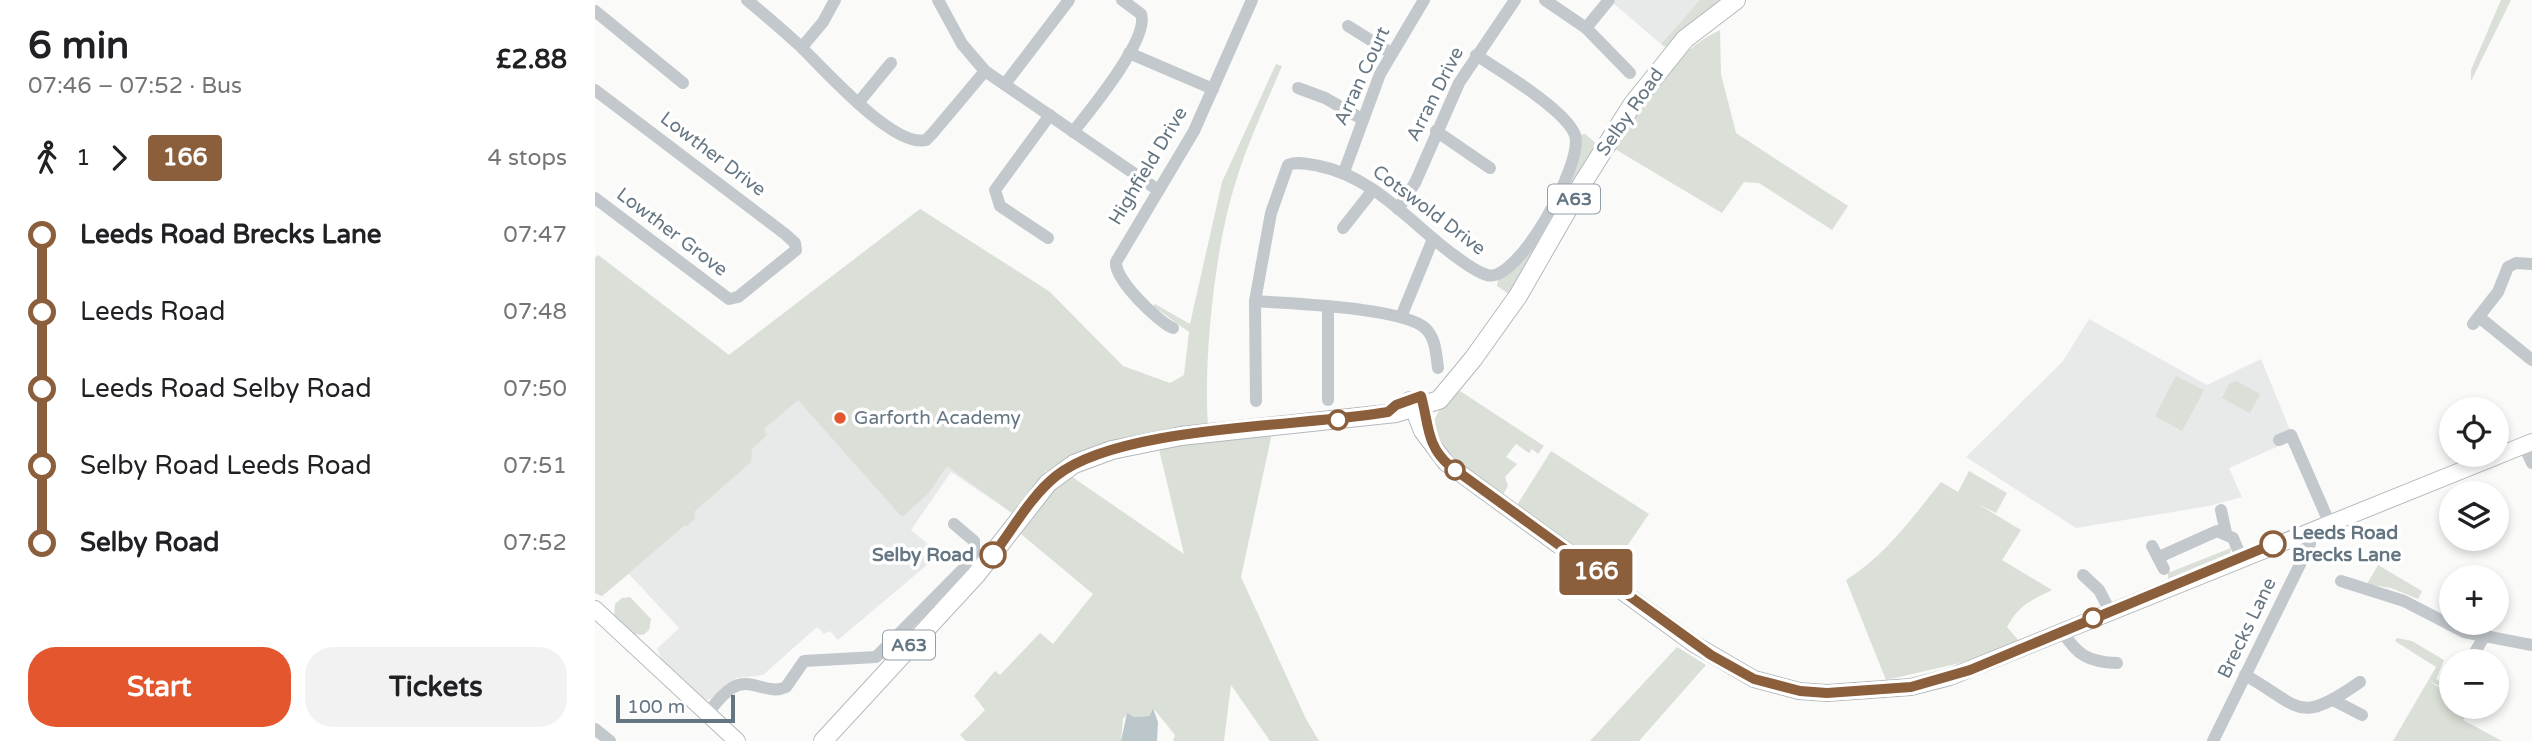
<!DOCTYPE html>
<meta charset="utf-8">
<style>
:root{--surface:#fff;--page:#f2f2f2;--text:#202124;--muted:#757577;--accent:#e4572e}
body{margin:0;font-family:"Varela Round",sans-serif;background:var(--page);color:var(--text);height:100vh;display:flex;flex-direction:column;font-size:26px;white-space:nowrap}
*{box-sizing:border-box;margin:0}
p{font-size:23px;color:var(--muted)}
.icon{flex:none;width:38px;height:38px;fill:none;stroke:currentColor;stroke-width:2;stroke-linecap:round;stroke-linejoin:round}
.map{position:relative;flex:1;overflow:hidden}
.side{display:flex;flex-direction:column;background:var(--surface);width:595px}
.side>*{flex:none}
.badge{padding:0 14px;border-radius:5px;font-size:24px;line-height:46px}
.controls{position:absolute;left:1844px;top:397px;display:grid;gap:14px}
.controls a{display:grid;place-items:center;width:70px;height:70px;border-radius:50%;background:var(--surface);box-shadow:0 4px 10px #0003;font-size:35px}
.scale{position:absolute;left:21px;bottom:18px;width:119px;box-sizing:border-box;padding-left:7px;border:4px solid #657683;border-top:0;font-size:19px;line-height:24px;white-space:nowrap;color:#657683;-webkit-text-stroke:5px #fff;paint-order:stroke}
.map>.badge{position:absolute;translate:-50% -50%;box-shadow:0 0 0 4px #fff}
.legs{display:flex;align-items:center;gap:10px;height:77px;padding:0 28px;font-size:23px}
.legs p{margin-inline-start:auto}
.head{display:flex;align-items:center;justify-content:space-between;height:119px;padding:0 28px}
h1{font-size:38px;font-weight:700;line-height:52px}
.primary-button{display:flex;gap:14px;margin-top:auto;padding:14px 28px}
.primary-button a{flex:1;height:80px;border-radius:28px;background:var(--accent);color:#fff;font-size:28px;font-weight:700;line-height:80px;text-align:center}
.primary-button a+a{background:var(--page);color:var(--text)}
ul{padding:0 28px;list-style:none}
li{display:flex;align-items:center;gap:24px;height:77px;font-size:26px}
li i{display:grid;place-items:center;width:10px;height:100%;margin:0 9px;background:currentColor}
li i::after{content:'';width:18px;height:18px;margin:-9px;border:5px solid;border-radius:50%;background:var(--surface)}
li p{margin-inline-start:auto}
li:first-child i{background:linear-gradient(#0000 50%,currentColor 0)}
li:last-child i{background:linear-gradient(currentColor 50%,#0000 0)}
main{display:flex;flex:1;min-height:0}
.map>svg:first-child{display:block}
</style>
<main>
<section class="side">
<div class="head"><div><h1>6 min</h1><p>07:46 – 07:52 · Bus</p></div><b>£2.88</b></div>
<div class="legs"><svg class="icon" aria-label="walk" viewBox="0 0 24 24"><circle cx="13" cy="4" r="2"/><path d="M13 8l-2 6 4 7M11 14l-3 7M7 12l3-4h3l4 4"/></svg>1<svg class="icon" aria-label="forward" viewBox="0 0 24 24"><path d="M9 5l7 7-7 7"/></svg><b class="badge" style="background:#8b5e3c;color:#fff">166</b><p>4 stops</p></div>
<ul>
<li><i style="color:#8b5e3c"></i><b>Leeds Road Brecks Lane</b><p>07:47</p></li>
<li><i style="color:#8b5e3c"></i><span>Leeds Road</span><p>07:48</p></li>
<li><i style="color:#8b5e3c"></i><span>Leeds Road Selby Road</span><p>07:50</p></li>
<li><i style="color:#8b5e3c"></i><span>Selby Road Leeds Road</span><p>07:51</p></li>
<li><i style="color:#8b5e3c"></i><b>Selby Road</b><p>07:52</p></li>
</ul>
<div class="primary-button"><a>Start</a><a>Tickets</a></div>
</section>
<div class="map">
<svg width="1937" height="741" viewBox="0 0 1937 741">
<rect width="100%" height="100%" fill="#fafaf8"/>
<g fill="#e8e9e9">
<path d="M1021,0H1105L1066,44L1018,3Z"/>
<path d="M325,209L455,292L417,513L356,472L316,530L345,554L243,640L235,631L229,634L222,627L168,675L141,678L119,698L111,700L70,666L62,649L84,628L34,574L7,596L0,593V258L3,255L134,355Z"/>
<path d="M1494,319L1612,385L1666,359L1695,430L1686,445L1634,468L1647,497L1614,506L1481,528L1371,457L1468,361Z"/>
</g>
<g fill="#dadfd7">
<path d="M1105,0H1125L1070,47L1066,44Z"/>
<path d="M1906,0H1916L1876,81V70Z"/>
<path d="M1125,30L1126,74L1141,133L1253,206L1237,230L1164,183L1149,182L1127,213L1020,149L1018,146C1046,104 1078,52 1125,30Z"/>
<path d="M681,64L687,66C671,104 653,142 641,181C620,245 608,360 613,426L489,451L457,471H451L417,513L352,466L333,494L307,517L203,400L169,429L172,435L157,449L156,462L99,512L100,519L92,526L90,525L7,596L0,593V258L3,255L134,355L325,209L455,292L528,366L575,383L589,375L594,332L558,306L560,304L595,324L627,182Z"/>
<path d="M990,134L1003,145L974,188L983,160L984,135Z"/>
<path d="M951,230L914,294L902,286L903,280Z"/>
<path d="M1581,376L1609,390L1587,431L1560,416Z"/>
<path d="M1641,381L1665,394L1655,413L1627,398L1635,383Z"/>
<path d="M865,391L949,446L943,454L937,449L934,453L921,444L911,457L922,464L910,477L913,486L907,496C886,481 828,451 840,419C843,408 857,399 865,391Z"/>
<path d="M677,433L646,577L711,719L724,741H675L636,685L629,741H578L580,735L558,708L556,716L539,717L532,714L528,719L526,741H371L365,735L390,710L379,696L400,671L405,675L445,633L458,644L498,594L426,534L391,575L439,508L473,474L589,554L563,445Z"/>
<path d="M956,451L1054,514L1015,571L922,505Z"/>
<path d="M1374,471L1412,493L1401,513L1383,504L1426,530L1407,560L1457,590C1436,600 1423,606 1412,627L1424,641L1365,663L1291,680L1251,580C1291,555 1317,518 1346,482L1363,492Z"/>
<path d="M1636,548L1635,555L1573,579V573Z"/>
<path d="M1783,565L1827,591L1823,599L1796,588L1772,584Z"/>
<path d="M35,597L56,619L54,630L48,635L38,634L19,617L20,604L27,598Z"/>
<path d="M1802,638L1817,641L1849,660L1841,679L1850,685L1848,687L1835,682L1857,695V707H1876L1868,720L1907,741H1798L1841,667L1800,641Z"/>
<path d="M1082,647L1111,665L1044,741H995Z"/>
</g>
<path fill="#bbc7cb" d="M558,708L563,722L562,741H526L532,713L539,717L555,716Z"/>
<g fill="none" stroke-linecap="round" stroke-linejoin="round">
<defs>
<g id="major">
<path d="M815,400L827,431L851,463L1099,644L1159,679L1204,691L1232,693L1316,687L1355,677L1937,442"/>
<path d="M0,609L142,741"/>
</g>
<path id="highway" d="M228,741L381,575L453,483L479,464L517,450L586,436L801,413L844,400L878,359L923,296L989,181L1037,105L1090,39L1141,0"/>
</defs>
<use href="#major" stroke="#b5babe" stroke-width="18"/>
<use href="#highway" stroke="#b4b9bd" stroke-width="20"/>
<g stroke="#c3c8cc" stroke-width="12">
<path d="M152,0C170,15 188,30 205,46C228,68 298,148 331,140L337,134L390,71"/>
<path d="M343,0L367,44L390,71L563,190"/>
<path d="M950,0L991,28L1035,73"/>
<path d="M0,11L88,83"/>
<path d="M753,26L796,53"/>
<path d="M991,28L1014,0"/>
<path d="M207,47L228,22L240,0"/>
<path d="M534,53L618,89"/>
<path d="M410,84L474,0"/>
<path d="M703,88L730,98L767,119"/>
<path d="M0,90L190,234L200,243L201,250L143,297L134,299L0,198"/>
<path d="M263,103L296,63"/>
<path d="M841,131L895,168"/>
<path d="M478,132C494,112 555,38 546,14L527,0"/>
<path d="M749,172L785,74L829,0"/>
<path d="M803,209L820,183L864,83L920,0"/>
<path d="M748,228L778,190"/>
<path d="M453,238L405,206L400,190L455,115"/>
<path d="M660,301C695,304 806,307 830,328C841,338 841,354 843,368"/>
<path d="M733,307V400"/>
<path d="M806,317L838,239"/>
<path d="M1884,317L1937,360"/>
<path d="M1878,324L1903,292L1913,267L1921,263L1937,264"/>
<path d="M578,328C563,322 519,279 521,262L599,131L657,0"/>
<path d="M661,401L660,301L676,213L693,165C702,161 714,164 724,166C777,176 815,222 856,253C867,261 879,271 892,275C922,285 989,163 980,135C971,110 904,70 881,55"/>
<path d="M1684,440L1696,435L1734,522"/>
<path d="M1929,446L1937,463"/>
<path d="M1626,510L1631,533"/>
<path d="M1557,546L1569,569"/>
<path d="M1564,557L1622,531L1638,538L1646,557"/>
<path d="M1488,575L1504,590L1515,611"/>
<path d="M1746,581L1809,601L1869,632L1937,645"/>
<path d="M1467,631C1482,655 1493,662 1522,663"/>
<path d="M1874,662L1889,637"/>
<path d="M1650,675C1707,707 1702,726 1765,682"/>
<path d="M1738,700L1767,715"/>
<path d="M113,713C120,704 127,694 137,688C155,676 173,696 191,687L209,661L281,657L379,558V541L359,524"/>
<path d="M0,729L15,741"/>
<path d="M1618,741L1715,544L1713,531"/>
</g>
<use href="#major" stroke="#fff" stroke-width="16"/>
<use href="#highway" stroke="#fff" stroke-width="18"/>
</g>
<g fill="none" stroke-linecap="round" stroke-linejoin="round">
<defs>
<path id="line-1" d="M398,555C418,529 435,497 461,476C525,425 708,427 793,412L801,405L826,396C834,424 831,446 855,466L1116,655L1159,679L1205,691L1232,693L1316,687L1375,670L1678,544"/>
</defs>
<use href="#line-1" stroke="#fff" stroke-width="16"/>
<use href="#line-1" stroke="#8b5e3c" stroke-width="10"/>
</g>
<circle fill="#e4572e" stroke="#fff" stroke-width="2.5" cx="245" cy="418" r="7"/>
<g fill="#fff" stroke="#8b5e3c" stroke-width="3.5">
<circle cx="743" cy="420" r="9"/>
<circle cx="860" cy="470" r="9"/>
<circle cx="1678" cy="544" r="12"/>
<circle cx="398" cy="555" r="12"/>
<circle cx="1498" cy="618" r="9"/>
</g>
<g text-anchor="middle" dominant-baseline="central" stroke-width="7" stroke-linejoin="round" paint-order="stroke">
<g fill="#fff" stroke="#939fa8" stroke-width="2">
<rect x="953" y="184.5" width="52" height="29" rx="5"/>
<rect x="288" y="630.5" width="52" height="29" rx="5"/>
</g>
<g font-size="18" font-weight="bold" fill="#657683">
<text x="979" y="199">A63</text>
<text x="314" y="645">A63</text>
</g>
<g font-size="19" fill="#657683" stroke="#fff">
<text transform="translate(767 76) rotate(-65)">Arran Court</text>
<text transform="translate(840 94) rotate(-63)">Arran Drive</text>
<text transform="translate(1035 112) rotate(-55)">Selby Road</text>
<text transform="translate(118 154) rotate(37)">Lowther Drive</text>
<text transform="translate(553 166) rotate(-59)">Highfield Drive</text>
<text transform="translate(834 210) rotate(37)">Cotswold Drive</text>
<text transform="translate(77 232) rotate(37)">Lowther Grove</text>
<text transform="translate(1652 628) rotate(-64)">Brecks Lane</text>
</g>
<g font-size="19" fill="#657683" stroke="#fff" text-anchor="start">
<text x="259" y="418">Garforth Academy</text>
</g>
<g font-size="19" font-weight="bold" fill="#657683" stroke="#fff" text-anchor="start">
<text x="1697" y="533">Leeds Road<tspan x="1697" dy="22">Brecks Lane</tspan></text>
<text x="379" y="555" text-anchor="end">Selby Road</text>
</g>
</g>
</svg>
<div class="controls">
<a><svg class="icon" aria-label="locate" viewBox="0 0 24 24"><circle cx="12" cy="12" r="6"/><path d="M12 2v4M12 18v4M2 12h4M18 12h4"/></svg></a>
<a><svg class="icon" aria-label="layers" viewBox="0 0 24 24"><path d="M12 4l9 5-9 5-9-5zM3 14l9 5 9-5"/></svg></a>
<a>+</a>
<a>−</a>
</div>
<div class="scale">100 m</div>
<b class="badge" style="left:1001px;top:572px;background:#8b5e3c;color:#fff">166</b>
</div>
</main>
